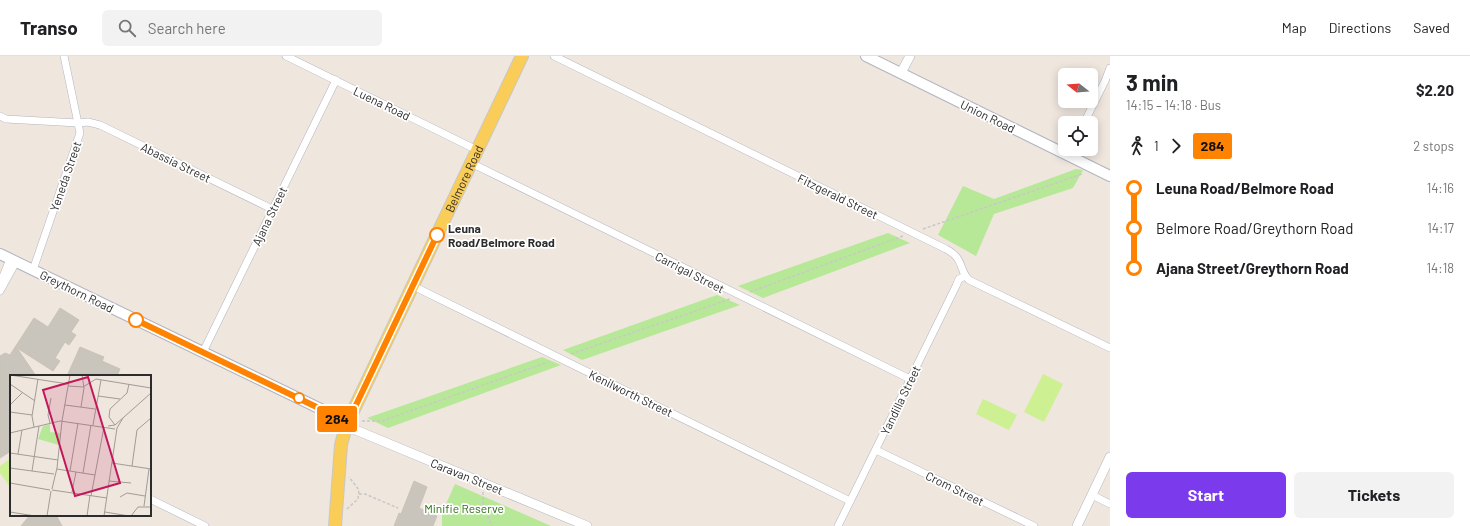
<!DOCTYPE html>
<meta charset="utf-8">
<style>
:root{--surface:#fff;--page:#f2f2f2;--text:#202124;--muted:#757577;--line:#e0e0e0;--accent:#7c3aed}
body{margin:0;font-family:Barlow,sans-serif;background:var(--page);color:var(--text);height:100vh;display:flex;flex-direction:column;font-size:15px;white-space:nowrap}
*{box-sizing:border-box;margin:0}
p{font-size:13px;color:var(--muted)}
.icon{flex:none;width:22px;height:22px;fill:none;stroke:currentColor;stroke-width:2;stroke-linecap:round;stroke-linejoin:round}
.map{position:relative;flex:1;overflow:hidden}
.sheet{display:flex;flex-direction:column;background:var(--surface);width:360px}
.sheet>*{flex:none}
.badge{padding:0 8px;border-radius:3px;font-size:14px;line-height:26px}
.needle{width:26px;rotate:287deg}
.fabs{position:absolute;left:1058px;top:12px;display:grid;gap:8px}
.fabs a{display:grid;place-items:center;width:40px;height:40px;border-radius:6px;background:var(--surface);box-shadow:0 2px 10px #0003;font-size:20px}
.map>.badge{position:absolute;translate:-50% -50%;box-shadow:0 0 0 2px #fff}
.legs{display:flex;align-items:center;gap:6px;height:44px;padding:0 16px;font-size:13px}
.legs p{margin-inline-start:auto}
.head{display:flex;align-items:center;justify-content:space-between;height:68px;padding:0 16px}
h1{font-size:22px;font-weight:700;line-height:30px}
.action{display:flex;gap:8px;margin-top:auto;padding:8px 16px}
.action a{flex:1;height:46px;border-radius:6px;background:var(--accent);color:#fff;font-size:16px;font-weight:700;line-height:46px;text-align:center}
.action a+a{background:var(--page);color:var(--text)}
ul{padding:0 16px;list-style:none}
li{display:flex;align-items:center;gap:14px;height:40px;font-size:15px}
li i{display:grid;place-items:center;width:6px;height:100%;margin:0 5px;background:currentColor}
li i::after{content:'';width:10px;height:10px;margin:-5px;border:3px solid;border-radius:50%;background:var(--surface)}
li p{margin-inline-start:auto}
li:first-child i{background:linear-gradient(#0000 50%,currentColor 0)}
li:last-child i{background:linear-gradient(currentColor 50%,#0000 0)}
header{display:flex;align-items:center;gap:24px;box-sizing:border-box;height:56px;padding:0 20px;background:var(--surface);border-bottom:1px solid var(--line)}
header strong{font-size:19px}
nav{display:flex;gap:22px;margin-inline-start:auto;font-size:14px}
.search{width:280px;height:36px;background:var(--page);display:flex;align-items:center;gap:10px;box-sizing:border-box;padding:0 14px;border-radius:6px;color:var(--muted);font-size:15px}
main{display:flex;flex:1;min-height:0}
.map>svg:first-child{display:block}
</style>
<header>
<strong>Transo</strong>
<div class="search"><svg class="icon" aria-label="search" viewBox="0 0 24 24"><circle cx="10" cy="10" r="6"/><path d="M15 15l6 6"/></svg>Search here</div>
<nav><a>Map</a><a>Directions</a><a>Saved</a></nav>
</header>
<main>
<div class="map">
<svg width="1110" height="470" viewBox="0 0 1110 470">
<rect width="100%" height="100%" fill="#efe6de"/>
<g fill="#b7e897">
<path d="M1076,113L1083,114L1073,132L994,158L976,200L938,179L963,130L994,143Z"/>
<path d="M888,177L910,187L763,242L738,230Z"/>
<path d="M717,239L740,249L582,304L563,294Z"/>
<path d="M542,301L561,309L388,372L367,362Z"/>
<path d="M455,428L551,470H442V457Z"/>
</g>
<g fill="#cdf092">
<path d="M1043,318L1063,328L1044,366L1024,356Z"/>
<path d="M983,343L1017,359L1009,374L976,358Z"/>
<path d="M11,402V430L10,431L0,417V410Z"/>
</g>
<g fill="#c9c5bc" stroke="#cac3b7">
<path d="M60,252L79,264L71,276L76,279L69,289L65,286L55,302L60,305L53,315L17,292L36,320H11V395L0,402V300L5,297L10,299L34,262L48,271Z"/>
<path d="M80,291L104,301L102,305L120,313L117,320H67Z"/>
<path d="M414,425L427,431L419,452L437,460L433,470H394L399,457L401,458Z"/>
<path d="M30,459H56L62,470H21Z"/>
</g>
<g fill="none" stroke-linecap="round" stroke-linejoin="round">
<defs>
<g id="minor">
<path d="M286,0L477,94"/>
<path d="M554,0L946,193C965,203 958,213 969,224L1110,292"/>
<path d="M0,60L6,63L78,67L88,66L100,69L272,153"/>
<path d="M1084,67L1105,25L1110,12"/>
<path d="M471,107L910,323"/>
<path d="M33,214L80,77L64,0"/>
<path d="M0,228L10,203"/>
<path d="M413,230L850,445"/>
<path d="M0,235L16,206"/>
<path d="M203,296L336,24"/>
<path d="M876,394L1034,470"/>
<path d="M1092,439L1110,448"/>
<path d="M150,443L205,470"/>
<path d="M838,470L956,230L959,223L965,220"/>
</g>
<g id="tertiary">
<path d="M901,17L910,0"/>
<path d="M346,370L587,470"/>
<path d="M1077,470L1110,401"/>
</g>
<g id="secondary">
<path d="M866,0L1110,120"/>
<path d="M0,198L329,357L346,370"/>
</g>
<g id="primary">
<path id="s1" d="M335,470L341,389L346,370L522,0"/>
</g>
</defs>
<use href="#minor" stroke="#b2b5c1" stroke-width="8"/>
<use href="#tertiary" stroke="#b2b5c1" stroke-width="10"/>
<use href="#secondary" stroke="#b2b5c1" stroke-width="12"/>
<use href="#primary" stroke="#c8c8c8" stroke-width="14"/>
<g stroke="#c8c8c8" stroke-width="1.5" stroke-dasharray="3 2" stroke-linecap="butt">
<path d="M923,173L1082,118"/>
<path d="M750,236L903,180"/>
<path d="M571,298L730,243"/>
<path d="M362,365H382L548,306"/>
<path d="M483,436V449L492,470"/>
<path d="M359,438H365L398,452"/>
<path d="M347,453L358,443L359,434L349,421"/>
</g>
<use href="#minor" stroke="#fff" stroke-width="7"/>
<use href="#tertiary" stroke="#fff" stroke-width="9"/>
<use href="#secondary" stroke="#fff" stroke-width="10"/>
<use href="#primary" stroke="#facc58" stroke-width="12"/>
</g>
<g fill="none" stroke-linecap="round" stroke-linejoin="round">
<defs>
<path id="line-1" d="M136,264L329,357L346,370L437,179"/>
</defs>
<use href="#line-1" stroke="#fff" stroke-width="9"/>
<use href="#line-1" stroke="#ff8200" stroke-width="6"/>
</g>
<g fill="#fff" stroke="#ff8200" stroke-width="2">
<circle cx="437" cy="179" r="7"/>
<circle cx="136" cy="264" r="7"/>
<circle cx="299" cy="342" r="5"/>
</g>
<g text-anchor="middle" dominant-baseline="central" stroke-width="3.5" stroke-linejoin="round" paint-order="stroke">
<g font-size="12" fill="#2c2c2c" stroke="#fff">
<text transform="translate(382 47) rotate(26)">Luena Road</text>
<text transform="translate(988 60) rotate(26)">Union Road</text>
<text transform="translate(176 106) rotate(26)">Abassia Street</text>
<text transform="translate(65 120) rotate(-71)">Yeneda Street</text>
<text stroke="none"><textPath href="#s1" startOffset="375">Belmore Road</textPath></text>
<text transform="translate(838 140) rotate(26)">Fitzgerald Street</text>
<text transform="translate(269 160) rotate(-64)">Ajana Street</text>
<text transform="translate(690 216) rotate(27)">Carrigal Street</text>
<text transform="translate(77 235) rotate(26)">Greythorn Road</text>
<text transform="translate(631 337) rotate(26)">Kenilworth Street</text>
<text transform="translate(900 344) rotate(-64)">Yandilla Street</text>
<text transform="translate(467 420) rotate(22)">Caravan Street</text>
<text transform="translate(955 432) rotate(26)">Crom Street</text>
</g>
<g font-size="12" font-weight="bold" fill="#2c2c2c" stroke="#fff" text-anchor="start">
<text x="448" y="172">Leuna<tspan x="448" dy="14">Road/Belmore Road</tspan></text>
</g>
<g font-size="12" fill="#2d6f16" stroke="#fff">
<text x="464" y="452">Minifie Reserve</text>
</g>
</g>
<g transform="translate(10 319)">
<rect width="141" height="141" fill="#efe6de"/>
<path d="M40,49V57L50,58L49,70L28,64L33,51Z" fill="#b7e897"/>
<path fill="none" stroke="#a19c97" stroke-width="1" d="M0,0L58,9M0,9L25,26M58,11L73,12L86,4L141,13M88,21L110,24M0,30L12,18M55,30L85,34M71,32L74,13L72,0M0,37L22,40M52,46L60,0M40,48L38,40L41,23M83,50L91,5M105,50L99,42L100,34L117,18L119,9M98,51L105,50L141,18M24,52L22,41L28,4M0,58L50,46L105,54M0,78L48,85M8,79L12,55M102,88L141,94M122,91L127,55L141,43M0,93L44,99M47,94L85,100M22,96L29,51M60,96L68,48M73,98L81,50M99,106L121,108M0,108L40,115M42,114L47,93L52,46M42,115L97,123M62,117L66,97M81,121L94,52M110,122L117,118L135,121M134,131L139,94M0,137L25,141M95,137L119,141M37,141L41,116M77,141L80,120M94,141L107,53L113,43M121,141L128,132H141"/>
<path fill="#c2185b" fill-opacity="0.15" stroke="#c2185b" stroke-width="2" d="M78,2L110,108L65,121L33,15Z"/>
<rect width="141" height="141" fill="none" stroke="#2c2c2c" stroke-width="2"/>
</g>
</svg>
<div class="fabs">
<a><svg class="needle" viewBox="-14 -14 28 28"><path d="M0-13l5 13h-10z" fill="#e53935"/><path d="M0 13l5-13h-10z" fill="#757577"/></svg></a>
<a><svg class="icon" aria-label="locate" viewBox="0 0 24 24"><circle cx="12" cy="12" r="6"/><path d="M12 2v4M12 18v4M2 12h4M18 12h4"/></svg></a>
</div>
<b class="badge" style="left:337px;top:363px;background:#ff8200;color:#111">284</b>
</div>
<section class="sheet">
<div class="head"><div><h1>3 min</h1><p>14:15 – 14:18 · Bus</p></div><b>$2.20</b></div>
<div class="legs"><svg class="icon" aria-label="walk" viewBox="0 0 24 24"><circle cx="13" cy="4" r="2"/><path d="M13 8l-2 6 4 7M11 14l-3 7M7 12l3-4h3l4 4"/></svg>1<svg class="icon" aria-label="forward" viewBox="0 0 24 24"><path d="M9 5l7 7-7 7"/></svg><b class="badge" style="background:#ff8200;color:#111">284</b><p>2 stops</p></div>
<ul>
<li><i style="color:#ff8200"></i><b>Leuna Road/Belmore Road</b><p>14:16</p></li>
<li><i style="color:#ff8200"></i><span>Belmore Road/Greythorn Road</span><p>14:17</p></li>
<li><i style="color:#ff8200"></i><b>Ajana Street/Greythorn Road</b><p>14:18</p></li>
</ul>
<div class="action"><a>Start</a><a>Tickets</a></div>
</section>
</main>
